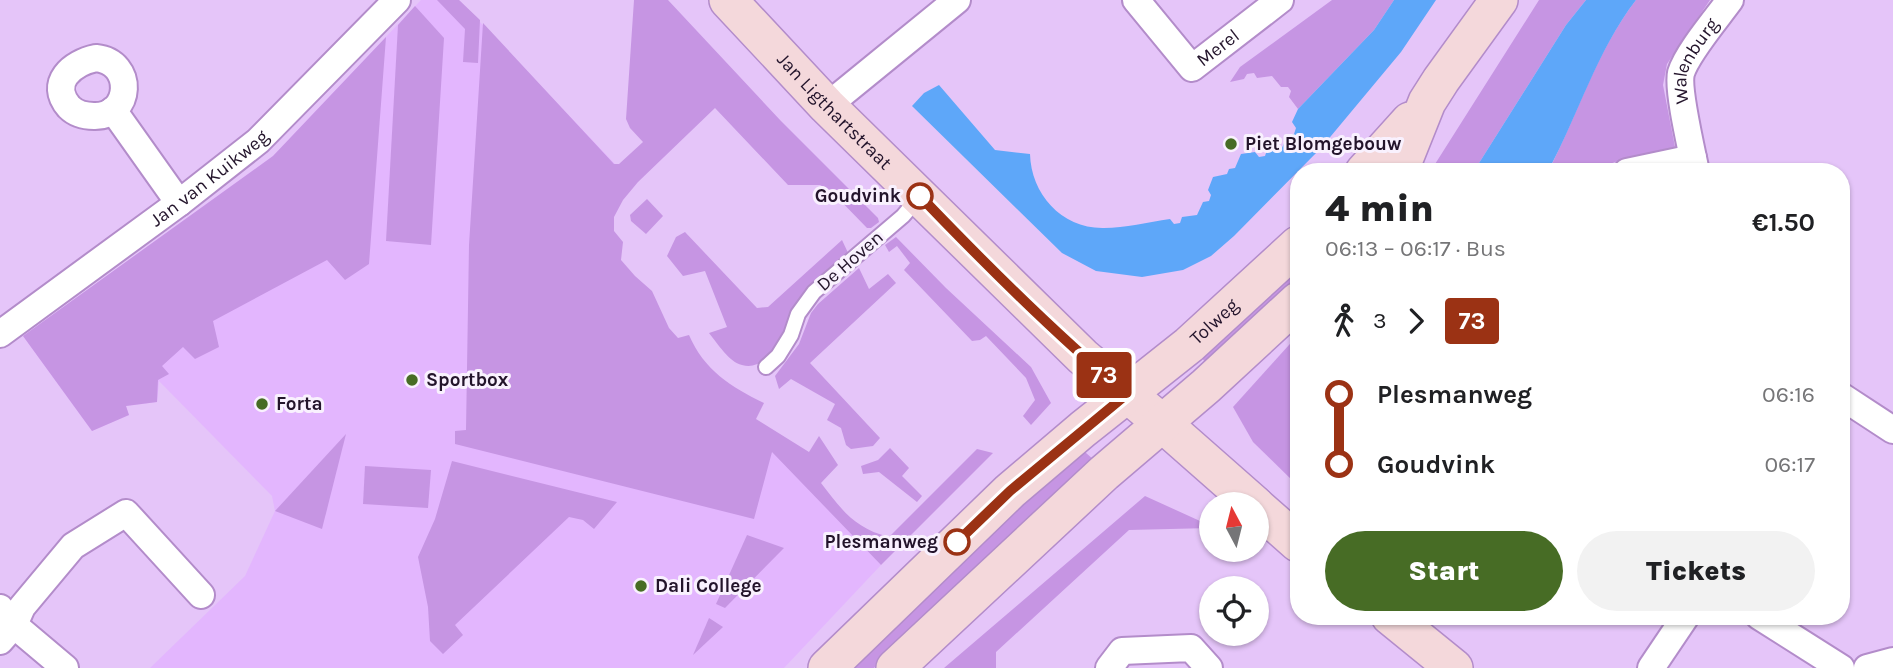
<!DOCTYPE html>
<meta charset="utf-8">
<style>
:root{--surface:#fff;--page:#f2f2f2;--text:#202124;--muted:#757577;--accent:#476c25}
body{margin:0;font-family:Karla,sans-serif;background:var(--page);color:var(--text);height:100vh;display:flex;flex-direction:column;font-size:26px;white-space:nowrap}
*{box-sizing:border-box;margin:0}
p{font-size:23px;color:var(--muted)}
.icon{flex:none;width:38px;height:38px;fill:none;stroke:currentColor;stroke-width:2;stroke-linecap:round;stroke-linejoin:round}
.map{position:relative;flex:1;overflow:hidden}
.side{position:absolute;left:1290px;top:163px;width:560px;height:462px;display:flex;flex-direction:column;background:var(--surface);border-radius:28px;box-shadow:0 2px 5px #0004}
.side>*{flex:none}
.badge{padding:0 14px;border-radius:5px;font-size:24px;line-height:46px}
.needle{width:46px;rotate:353deg}
.controls{position:absolute;left:1199px;top:492px;display:grid;gap:14px}
.controls a{display:grid;place-items:center;width:70px;height:70px;border-radius:50%;background:var(--surface);box-shadow:0 2px 5px #0004;font-size:35px}
.map>.badge{position:absolute;translate:-50% -50%;box-shadow:0 0 0 4px #fff}
.legs{display:flex;align-items:center;gap:10px;height:77px;padding:0 35px;font-size:23px}
.legs p{margin-inline-start:auto}
.overview{display:flex;align-items:center;justify-content:space-between;height:119px;padding:0 35px}
h1{font-size:38px;font-weight:800;line-height:52px}
.cta{display:flex;gap:14px;margin-top:auto;padding:14px 35px}
.cta a{flex:1;height:80px;border-radius:42px;background:var(--accent);color:#fff;font-size:28px;font-weight:800;line-height:80px;text-align:center}
.cta a+a{background:var(--page);color:var(--text)}
ul{padding:0 35px;list-style:none}
li{display:flex;align-items:center;gap:24px;height:70px;font-size:26px}
li i{display:grid;place-items:center;width:10px;height:100%;margin:0 9px;background:currentColor}
li i::after{content:'';width:18px;height:18px;margin:-9px;border:5px solid;border-radius:50%;background:var(--surface)}
li p{margin-inline-start:auto}
li:first-child i{background:linear-gradient(#0000 50%,currentColor 0)}
li:last-child i{background:linear-gradient(currentColor 50%,#0000 0)}
.map>svg:first-child{display:block}
</style>
<div class="map">
<svg width="1893" height="668" viewBox="0 0 1893 668">
<rect width="100%" height="100%" fill="#e5c5f9"/>
<path fill="#e3b6fe" d="M421,0H459L615,164L555,221L881,565L784,668H150L245,576L275,511L272,496L159,381L157,402L126,406L129,415L92,431L23,336L273,156Z"/>
<g fill="#c695e3">
<path d="M437,0H459L480,20L478,63L463,62L465,29Z"/>
<path d="M634,0H668L781,121L878,218L879,222L871,228H867L830,190L820,185H788L715,108L638,182L623,200L614,217V231L623,242L621,260L635,276L652,291L669,328L678,338L689,335C704,370 731,387 764,403L756,419L809,452L819,436L838,465L821,483C842,510 854,528 889,537L977,449L993,453L881,565L772,452L754,519L455,444V431L466,430L469,245L483,23L614,164H619L643,142L630,128L626,119Z"/>
<path d="M1332,0H1394L1374,30L1298,109L1289,97L1291,91L1288,87H1281L1272,76L1257,78L1254,73L1247,74L1244,79L1230,82L1240,67Z"/>
<path d="M1539,0H1586L1566,25L1474,171L1430,172Z"/>
<path d="M1636,0H1710L1667,64L1663,85L1675,147L1618,161L1590,171L1548,172C1578,114 1596,52 1636,0Z"/>
<path d="M415,6L444,38L431,245L386,241L398,25Z"/>
<path d="M386,37L369,264L345,280L327,260L213,321L219,347L195,359L183,347L162,366L169,374L158,380L157,402L126,406L129,415L92,431L23,336L273,156Z"/>
<path d="M647,199L663,216L646,234L631,221L630,215Z"/>
<path d="M685,232L757,308L768,307L842,240L850,257L785,334C777,348 762,371 742,365C729,362 718,344 709,333L727,327L705,271L683,276L667,256L676,237Z"/>
<path d="M896,237L946,288L1031,367L1051,403L1031,425L1023,416L1035,400L1026,378L986,336L980,340L972,341L904,270L910,263L897,246L889,252L885,245Z"/>
<path d="M1298,266V290L1213,371L1200,356Z"/>
<path d="M859,268L869,289L888,274L896,283L810,363L880,438L873,446L851,449L846,445L841,428L827,420L835,404L791,379L779,389L775,376L799,344L811,313L818,304Z"/>
<path d="M1298,335V486L1253,442L1233,407Z"/>
<path d="M346,434L322,529L275,511Z"/>
<path d="M1077,445L1094,460L874,668H843Z"/>
<path d="M890,448L909,468L902,476L922,496L917,502L879,472L863,474L861,466L878,460Z"/>
<path d="M452,461L617,502L594,529L583,520L569,517L455,625L463,635L443,654L430,641L428,607L418,557L435,519Z"/>
<path d="M365,466L431,470L428,508L363,504Z"/>
<path d="M1145,496L1211,526V528L1129,530L996,652V668H944Z"/>
<path d="M747,535L784,548L725,608L716,604Z"/>
<path d="M709,618L723,627L693,655Z"/>
</g>
<g fill="#5ea7f9">
<path d="M1394,0H1436L1401,52L1321,148L1234,236L1211,256L1183,270L1142,277L1096,271L1062,253L912,106L924,93L939,85L995,150L1030,154C1031,194 1062,229 1104,228C1125,228 1148,222 1170,219L1174,224L1180,223L1182,217L1197,215L1203,202L1209,201L1211,195L1208,190L1213,177L1227,174L1229,169L1235,168L1241,154L1255,152L1259,157L1265,156L1267,150L1282,148L1288,134H1294L1296,128L1292,122L1298,109L1374,30Z"/>
<path d="M1586,0H1636C1596,52 1579,114 1548,171H1474L1566,25Z"/>
</g>
<g fill="none" stroke-linecap="round" stroke-linejoin="round">
<defs>
<path id="service" d="M766,367L778,356L791,335L798,314L814,292L903,216L919,197"/>
<g id="minor">
<path id="s1" d="M1136,0L1192,68L1280,0"/>
<path d="M96,58C135,62 132,117 94,116C84,116 76,114 69,107C48,83 72,63 96,58Z"/>
<path d="M827,106L957,0"/>
<path d="M113,110L179,203"/>
<path d="M1627,172L1693,158"/>
<path id="s2" d="M1696,172C1692,152 1677,89 1681,73C1687,53 1717,18 1730,0"/>
<path id="s3" d="M0,334L179,203L258,141L397,0"/>
<path d="M1841,396L1893,430"/>
<path d="M0,608L14,625L65,668"/>
<path d="M1759,616L1841,668"/>
<path d="M0,641L14,625L22,607L73,546L126,513L201,595"/>
<path d="M1109,668L1122,651L1191,648L1209,668"/>
<path d="M1651,668L1686,616"/>
<path d="M1867,668L1893,661"/>
</g>
<g id="secondary">
<path id="s4" d="M728,0L827,106L1083,357L1162,423L1254,504"/>
<path d="M1364,172L1410,121"/>
<path d="M1399,172L1427,102L1441,80L1499,0"/>
<path d="M1256,506L1298,543"/>
<path d="M1390,616L1454,668"/>
<path id="s5" d="M827,668L1010,491L1083,429L1189,345L1298,245"/>
<path d="M895,668L1104,473L1206,386L1298,301"/>
</g>
</defs>
<use href="#service" stroke="#b38cca" stroke-width="18"/>
<use href="#minor" stroke="#b38cca" stroke-width="30"/>
<use href="#secondary" stroke="#b38cca" stroke-width="40"/>
<use href="#service" stroke="#fff" stroke-width="14"/>
<use href="#minor" stroke="#fff" stroke-width="26"/>
<use href="#secondary" stroke="#f4d8db" stroke-width="37"/>
</g>
<g fill="none" stroke-linecap="round" stroke-linejoin="round">
<defs>
<path id="line-1" d="M920,196C986,265 1054,333 1127,394L1010,491L957,542"/>
</defs>
<use href="#line-1" stroke="#fff" stroke-width="16"/>
<use href="#line-1" stroke="#9b3214" stroke-width="10"/>
</g>
<g fill="#476c25" stroke="#f9f1fe" stroke-width="2.5">
<circle cx="1231" cy="144" r="7"/>
<circle cx="412" cy="380" r="7"/>
<circle cx="262" cy="404" r="7"/>
<circle cx="641" cy="586" r="7"/>
</g>
<g fill="#fff" stroke="#9b3214" stroke-width="3.5">
<circle cx="920" cy="196" r="12"/>
<circle cx="957" cy="542" r="12"/>
</g>
<g text-anchor="middle" dominant-baseline="central" stroke-width="6" stroke-linejoin="round" paint-order="stroke">
<g font-size="19" fill="#23142b" stroke="#f9f1fe">
<text stroke="none"><textPath href="#s1" startOffset="121">Merel</textPath></text>
<text stroke="none"><textPath href="#s2" startOffset="116">Walenburg</textPath></text>
<text stroke="none"><textPath href="#s4" startOffset="154">Jan Ligthartstraat</textPath></text>
<text stroke="none"><textPath href="#s3" startOffset="261">Jan van Kuikweg</textPath></text>
<text transform="translate(850 261) rotate(-41)">De Hoven</text>
<text stroke="none"><textPath href="#s5" startOffset="520">Tolweg</textPath></text>
</g>
<g font-size="19" font-weight="bold" fill="#23142b" stroke="#f9f1fe" text-anchor="start">
<text x="1245" y="144">Piet Blomgebouw</text>
<text x="426" y="380">Sportbox</text>
<text x="276" y="404">Forta</text>
<text x="655" y="586">Dali College</text>
</g>
<g font-size="19" font-weight="bold" fill="#23142b" stroke="#f9f1fe" text-anchor="end">
<text x="901" y="196">Goudvink</text>
<text x="938" y="542">Plesmanweg</text>
</g>
</g>
</svg>
<div class="controls">
<a><svg class="needle" viewBox="-14 -14 28 28"><path d="M0-13l5 13h-10z" fill="#e53935"/><path d="M0 13l5-13h-10z" fill="#757577"/></svg></a>
<a><svg class="icon" aria-label="locate" viewBox="0 0 24 24"><circle cx="12" cy="12" r="6"/><path d="M12 2v4M12 18v4M2 12h4M18 12h4"/></svg></a>
</div>
<b class="badge" style="left:1104px;top:375px;background:#9b3214;color:#fff">73</b>
<section class="side">
<div class="overview"><div><h1>4 min</h1><p>06:13 – 06:17 · Bus</p></div><b>€1.50</b></div>
<div class="legs"><svg class="icon" aria-label="walk" viewBox="0 0 24 24"><circle cx="13" cy="4" r="2"/><path d="M13 8l-2 6 4 7M11 14l-3 7M7 12l3-4h3l4 4"/></svg>3<svg class="icon" aria-label="forward" viewBox="0 0 24 24"><path d="M9 5l7 7-7 7"/></svg><b class="badge" style="background:#9b3214;color:#fff">73</b></div>
<ul>
<li><i style="color:#9b3214"></i><b>Plesmanweg</b><p>06:16</p></li>
<li><i style="color:#9b3214"></i><b>Goudvink</b><p>06:17</p></li>
</ul>
<div class="cta"><a>Start</a><a>Tickets</a></div>
</section>
</div>
